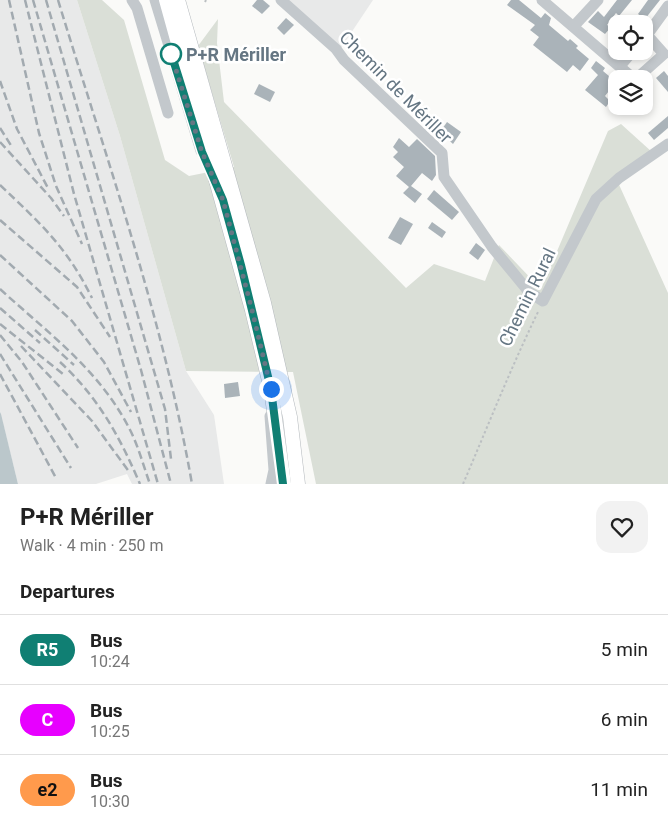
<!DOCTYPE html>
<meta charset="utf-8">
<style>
:root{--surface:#fff;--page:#f2f2f2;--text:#222;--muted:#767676;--line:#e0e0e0}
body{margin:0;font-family:Roboto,sans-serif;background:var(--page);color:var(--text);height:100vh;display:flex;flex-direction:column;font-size:19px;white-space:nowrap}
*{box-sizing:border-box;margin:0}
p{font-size:16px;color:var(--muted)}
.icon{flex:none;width:28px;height:28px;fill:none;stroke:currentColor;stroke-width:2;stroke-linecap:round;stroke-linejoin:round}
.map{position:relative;height:484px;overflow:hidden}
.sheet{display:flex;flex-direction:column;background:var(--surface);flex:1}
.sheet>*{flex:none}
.badge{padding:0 10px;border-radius:16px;font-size:18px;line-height:32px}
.tools{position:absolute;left:608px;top:15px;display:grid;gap:10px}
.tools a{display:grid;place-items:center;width:45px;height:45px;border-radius:10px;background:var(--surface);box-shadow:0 2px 8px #0003;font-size:25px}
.you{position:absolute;width:25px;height:25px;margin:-12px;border:4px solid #fff;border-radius:50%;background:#1a73e8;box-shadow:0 0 0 8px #1a73e833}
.map>.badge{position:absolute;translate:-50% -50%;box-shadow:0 0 0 2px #fff}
h2{padding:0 20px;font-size:19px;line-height:45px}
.round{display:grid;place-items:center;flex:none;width:52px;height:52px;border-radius:15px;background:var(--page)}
.headline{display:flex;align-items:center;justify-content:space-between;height:85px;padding:0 20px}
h1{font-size:24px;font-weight:700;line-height:38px}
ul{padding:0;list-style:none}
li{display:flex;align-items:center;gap:15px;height:70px;padding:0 20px;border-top:1px solid var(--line)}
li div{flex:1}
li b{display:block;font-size:19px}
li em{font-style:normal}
li .badge{min-width:55px;font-weight:700;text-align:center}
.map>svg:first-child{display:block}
</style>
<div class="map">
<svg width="668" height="484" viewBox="0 0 668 484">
<rect width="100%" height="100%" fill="#fafaf8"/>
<g fill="#e8e9e9">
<path d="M0,0H77L120,136L186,371L214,415L224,484H132L127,474L96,484H18L0,412Z"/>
<path d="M287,0H373L341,48Z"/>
</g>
<path fill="#dadfd7" d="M77,0H102L124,20L165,160L189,176L234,167L198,46L218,19L217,43L224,102L406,288L434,264L485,281L499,245L541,289L608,131L621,124L652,152L616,178L668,293V484H316L293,372L186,371L120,136Z"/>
<path fill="#bbc7cb" d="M0,412L1,414L18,484H0Z"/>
<g fill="#aab3b9">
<path d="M257,0H263L270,6L262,14L252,6Z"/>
<path d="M511,0H519L541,18L545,13L551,18L549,25L568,41L570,39L578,46L576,48L589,59L580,71L573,65L567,72L533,45L539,37L530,30L535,25L507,5Z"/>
<path d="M617,0H632L619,16L616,13L607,25L611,27L605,34L588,22L598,11L604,17Z"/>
<path d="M648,0H660L645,19L638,14Z"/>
<path d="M286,18L294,25L284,35L277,28Z"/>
<path d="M596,61L605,68L603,71L616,82L605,96L610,101L606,107L585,90L598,75L591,68Z"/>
<path d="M664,71L668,76V92L656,78Z"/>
<path d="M259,84L275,92L270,102L254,94Z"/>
<path d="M668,116V128L654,140L648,133Z"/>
<path d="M447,122L461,132L453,144L440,132Z"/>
<path d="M399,138L409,147L417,139L435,156L436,175L432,181L422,173L411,186L422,194L415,203L403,193L409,187L396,176L404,167L393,157L398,152L393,147Z"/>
<path d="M434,190L459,212L452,220L427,199Z"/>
<path d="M400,217L413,224L401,245L388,238Z"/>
<path d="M432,222L446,232L442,238L428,228Z"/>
<path d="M476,243L485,250L478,260L469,253Z"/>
<path d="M238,382L240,396L225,398L224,384Z"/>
</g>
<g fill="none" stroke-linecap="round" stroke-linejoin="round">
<defs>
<g id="major">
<path d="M166,0L252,310L271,389L284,484"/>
<path d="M178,0L264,303L290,417L298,484"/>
</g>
</defs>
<use href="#major" stroke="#b5babe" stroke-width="15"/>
<g stroke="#bbbfc2" stroke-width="2" stroke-dasharray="2.5 2.5" stroke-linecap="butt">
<path d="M205,2L206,0"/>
<path d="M463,484C488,426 511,367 539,310"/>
</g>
<g stroke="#c3c8cc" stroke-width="11">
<path d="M132,0L137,8L168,113"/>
<path d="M155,0L201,151"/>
<path d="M281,0L336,49L344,60L442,153L444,177L492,247L529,292L543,301L596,199L619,178L668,144"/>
<path d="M542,0L634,79"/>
<path d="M574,26L598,0"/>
<path d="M647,35L668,6"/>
<path d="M620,66L633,51"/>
<path d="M636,79L664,54L647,35L644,38"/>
<path d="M270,416L274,470L271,484"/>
</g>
<use href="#major" stroke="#fff" stroke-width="14"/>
<g stroke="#a2aab0" stroke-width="2.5" stroke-dasharray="8 4" stroke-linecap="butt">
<path d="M9,0L39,133L56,186L82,244"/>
<path d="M25,0L74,194L158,484"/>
<path d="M33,0L141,370L171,484"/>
<path d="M46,0L165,409L171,459"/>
<path d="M58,0C107,161 163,318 192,484"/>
<path d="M0,81L17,129L49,190"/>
<path d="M0,128L12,147"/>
<path d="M0,142L51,198L64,216"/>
<path d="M0,185C40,223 67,247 92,298"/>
<path d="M0,220L77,287L110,337"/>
<path d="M0,255L72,321L104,362L131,412"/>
<path d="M0,289C47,332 98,369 128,426C138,444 143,465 150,484"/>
<path d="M0,308L40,343"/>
<path d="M0,324L63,374"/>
<path d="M35,330L74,365"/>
<path d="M0,335L22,362L78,448"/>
<path d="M21,346L92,421L130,473"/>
<path d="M0,354L71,468"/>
<path d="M60,362C98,397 120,437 140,484"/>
<path d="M0,374L56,478"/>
</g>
</g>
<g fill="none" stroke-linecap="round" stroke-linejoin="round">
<defs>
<path id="line" d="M171,53L202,152L223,200L241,265L271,389L283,484"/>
</defs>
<use href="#line" stroke="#fff" stroke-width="11"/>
<use href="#line" stroke="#107f73" stroke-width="8"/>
<path stroke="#657683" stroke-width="5" stroke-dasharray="0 9" d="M171,54L202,152L223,200L252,310L271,389"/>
</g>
<circle fill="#fff" stroke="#107f73" stroke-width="2.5" cx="171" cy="54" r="10"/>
<g text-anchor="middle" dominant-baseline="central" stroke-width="5" stroke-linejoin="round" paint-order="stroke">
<g font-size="18" font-weight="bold" fill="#657683" stroke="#fff" text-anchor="start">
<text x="186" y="54">P+R Mériller</text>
</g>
<g font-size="18" fill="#657683" stroke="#fff">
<text transform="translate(396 87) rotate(45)">Chemin de Mériller</text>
<text transform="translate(527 297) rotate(-64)">Chemin Rural</text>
</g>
</g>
</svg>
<div class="tools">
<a><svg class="icon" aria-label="locate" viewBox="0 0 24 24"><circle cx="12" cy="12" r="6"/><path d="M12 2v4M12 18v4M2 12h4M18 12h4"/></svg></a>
<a><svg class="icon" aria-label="layers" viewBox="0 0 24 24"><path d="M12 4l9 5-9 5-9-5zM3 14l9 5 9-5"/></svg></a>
</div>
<div class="you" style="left:271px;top:389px"></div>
</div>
<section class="sheet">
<div class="headline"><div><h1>P+R Mériller</h1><p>Walk · 4 min · 250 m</p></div><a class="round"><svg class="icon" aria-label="heart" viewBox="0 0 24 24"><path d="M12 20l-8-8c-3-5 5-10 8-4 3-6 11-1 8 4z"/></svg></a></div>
<h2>Departures</h2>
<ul>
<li><span class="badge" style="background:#107f73;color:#fff">R5</span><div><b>Bus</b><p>10:24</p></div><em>5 min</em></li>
<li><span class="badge" style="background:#e700ff;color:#fff">C</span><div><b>Bus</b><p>10:25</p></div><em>6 min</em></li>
<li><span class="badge" style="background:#ff9a4c;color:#111">e2</span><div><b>Bus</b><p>10:30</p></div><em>11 min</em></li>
</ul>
</section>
